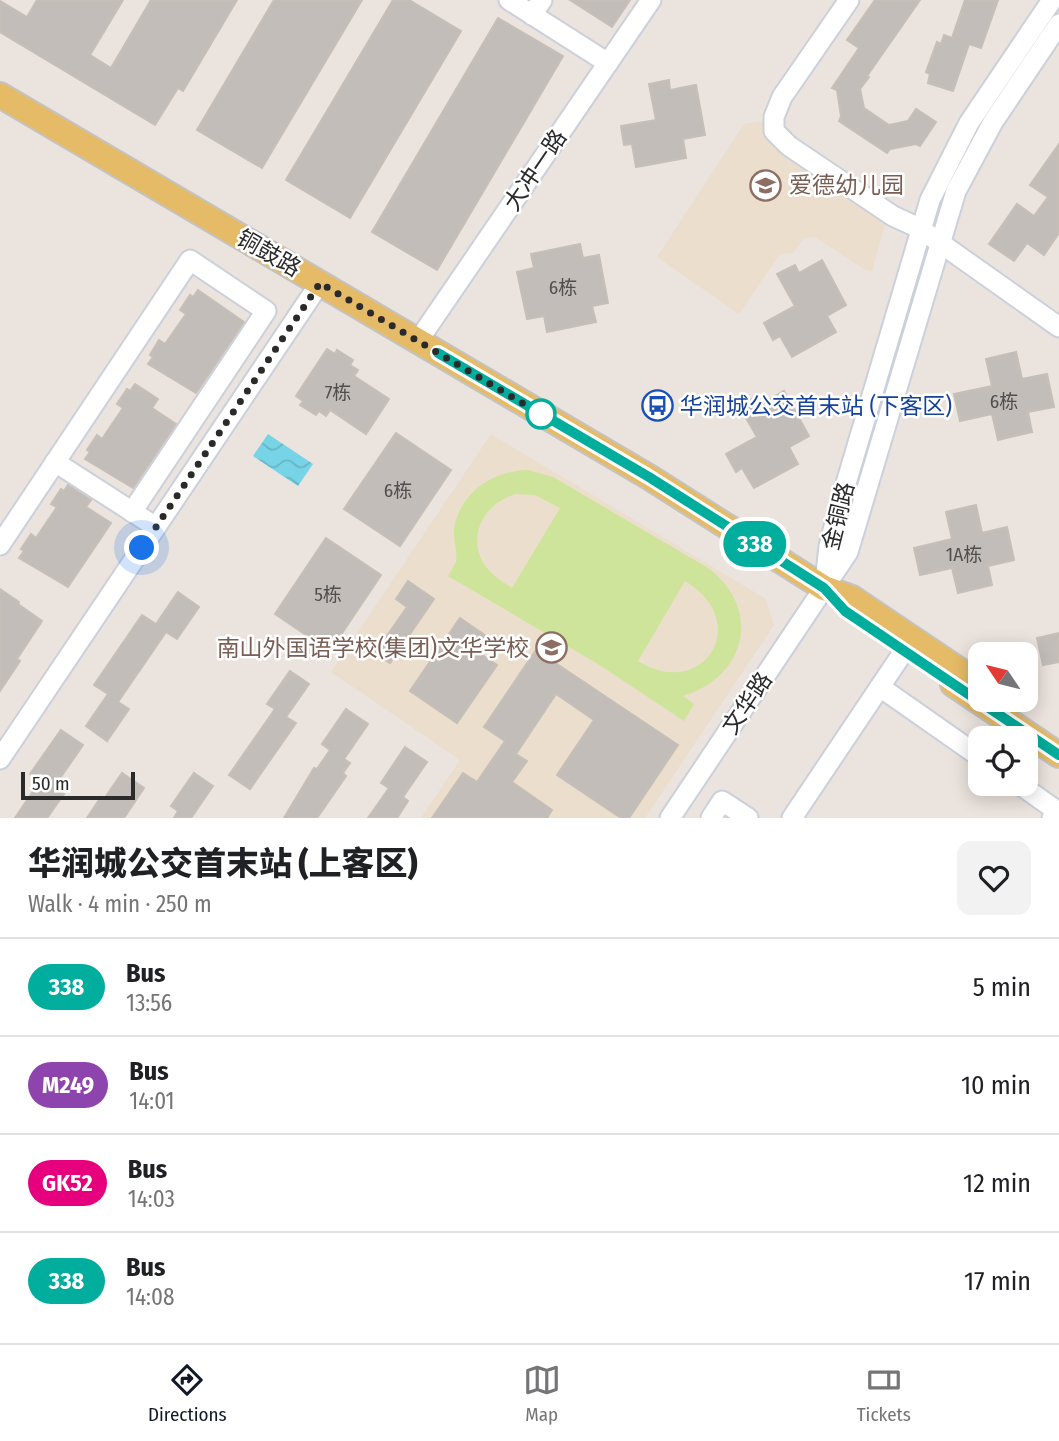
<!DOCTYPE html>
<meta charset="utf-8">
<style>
:root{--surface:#fff;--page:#f2f2f2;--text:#202124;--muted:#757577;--line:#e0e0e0;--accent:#111827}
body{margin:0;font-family:"Fira Sans Condensed","Noto Sans SC",sans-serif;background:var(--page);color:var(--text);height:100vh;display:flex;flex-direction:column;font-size:26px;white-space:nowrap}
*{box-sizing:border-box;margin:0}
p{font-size:23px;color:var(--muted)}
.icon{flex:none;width:38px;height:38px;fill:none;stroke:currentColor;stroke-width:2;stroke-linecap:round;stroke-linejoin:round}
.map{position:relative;height:818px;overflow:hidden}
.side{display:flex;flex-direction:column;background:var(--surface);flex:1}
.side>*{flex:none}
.badge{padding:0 14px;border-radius:23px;font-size:24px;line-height:46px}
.needle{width:46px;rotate:305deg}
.fabs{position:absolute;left:968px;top:642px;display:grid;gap:14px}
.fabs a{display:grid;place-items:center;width:70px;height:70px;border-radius:14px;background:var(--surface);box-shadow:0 4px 18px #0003;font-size:35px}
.scale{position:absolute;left:21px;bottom:18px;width:114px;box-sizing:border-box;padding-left:7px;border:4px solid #2a2a2a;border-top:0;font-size:19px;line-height:24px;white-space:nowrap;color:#2a2a2a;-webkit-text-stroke:5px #fff;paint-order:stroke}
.you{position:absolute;width:35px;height:35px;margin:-18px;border:5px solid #fff;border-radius:50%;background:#1a73e8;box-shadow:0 0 0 10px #1a73e833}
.map>.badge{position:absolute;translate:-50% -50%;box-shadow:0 0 0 4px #fff}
.round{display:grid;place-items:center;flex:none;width:74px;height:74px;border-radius:14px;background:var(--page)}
.overview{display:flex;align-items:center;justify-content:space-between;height:119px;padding:0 28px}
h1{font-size:33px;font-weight:800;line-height:52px}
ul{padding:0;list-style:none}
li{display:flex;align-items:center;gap:21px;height:98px;padding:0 28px;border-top:2px solid var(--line)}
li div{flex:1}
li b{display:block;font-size:26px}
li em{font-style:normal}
li .badge{min-width:77px;font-weight:700;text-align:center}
.menu{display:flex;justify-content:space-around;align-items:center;height:98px;border-top:2px solid var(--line);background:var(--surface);font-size:19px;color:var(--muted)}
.menu a{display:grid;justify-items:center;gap:4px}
.menu .on{color:var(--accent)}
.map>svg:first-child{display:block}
</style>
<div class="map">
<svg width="1059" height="818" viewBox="0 0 1059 818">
<defs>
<pattern id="water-waves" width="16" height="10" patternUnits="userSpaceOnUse" patternTransform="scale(1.75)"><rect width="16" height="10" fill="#77d4e6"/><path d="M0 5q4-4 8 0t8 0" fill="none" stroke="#67b6c5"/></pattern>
</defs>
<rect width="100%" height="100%" fill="#ebe3dd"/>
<g fill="#ebdecd">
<path d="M763,121L772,146L885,224L872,271L865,270L815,237L804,238L793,253L780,254L739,314L657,257L744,124Z"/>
<path d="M491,434L766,599L774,625L645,818H421L460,760L331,672Z"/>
</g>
<path fill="#cde49a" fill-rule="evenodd" d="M528,470L553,477L708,568C763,609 746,677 683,696L694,704L684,721L598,664L448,576C450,572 454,566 456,562C458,553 453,540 454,529C460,492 493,471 528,470ZM516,494L535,495L560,508L512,588C503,582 493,576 486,567C465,538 484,502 516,494ZM685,581C754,622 703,702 638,661Z"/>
<path fill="url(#water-waves)" d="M268,434L313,464L298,486L253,456Z"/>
<g fill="#c3bdb9" stroke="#c6bfb7" stroke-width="2">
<path d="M37,0H123L90,55L111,68L151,0H237L183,91L178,88L155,125L0,32V1L27,17Z"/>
<path d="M274,0H362L262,168L197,130Z"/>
<path d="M393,0H409L461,31L350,218L286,180Z"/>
<path d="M570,0H630L612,27Z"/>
<path d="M875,0H920L867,76L869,77L860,89L864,108L889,125L908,121L916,109L936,122L920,146L916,144L890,149L887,153L839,121L841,116L837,90L832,88L859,48L847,40Z"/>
<path d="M965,0H998L981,48L969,44L953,91L928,83L930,74L926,72L937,42L941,44L944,35L952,38Z"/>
<path d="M498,18L563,56L437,270L372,232Z"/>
<path d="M669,80L670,90L696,85L705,135L683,139L686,158L636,167L632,144L624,145L621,126L656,120L649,84Z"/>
<path d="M1059,144V233L1044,255L1027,243L1014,261L989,244L1017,204L1034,216L1048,197L1030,185Z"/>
<path d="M580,244L583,258L599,255L608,303L592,306L596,322L547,332L544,316L527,319L517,272L534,268L531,254Z"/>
<path d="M822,260L846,305L827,316L836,332L792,357L780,336L773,340L764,323L795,306L777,274L795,265L799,273Z"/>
<path d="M198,290L244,322L196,393L148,364L153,357L150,355L159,340L165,344L186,314L180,310L190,295L193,297Z"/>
<path d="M327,349L335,354L337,350L353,360L350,365L358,370L354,376L389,399L366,434L330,410L326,416L319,411L316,415L300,405L303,401L296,396Z"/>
<path d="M1016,352L1022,379L1047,374L1054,407L1028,412L1032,432L998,440L992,414L960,421L954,394L992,386L986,359Z"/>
<path d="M135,384L158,399L152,408L176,424L133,488L85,459L90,452L87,450L97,435L102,439L123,408L117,404L127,389L130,391Z"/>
<path d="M784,391L809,436L789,447L798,464L754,488L742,468L736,472L726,454L757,437L739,406L757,396L762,404Z"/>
<path d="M396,433L451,470L400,546L344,509Z"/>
<path d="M68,485L91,500L86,507L111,523L68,587L19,558L24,551L21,549L31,534L36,538L57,507L51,504L61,489L64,491Z"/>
<path d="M976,505L982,533L1007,527L1014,560L988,566L992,585L958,593L952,568L920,575L914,548L952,539L946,512Z"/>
<path d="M326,538L381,575L330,651L275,614Z"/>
<path d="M408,581L434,599L390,663L375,653L407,607L396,599Z"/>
<path d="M0,589L19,602L18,604L42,621L17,659L20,661L0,691Z"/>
<path d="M178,592L199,607L177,639L166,632L118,702L129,709L107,741L86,726L108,694L94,685L142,615L156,624Z"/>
<path d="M460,618L492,640L482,655L497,665L457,723L410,691Z"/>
<path d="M1059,633V662L1043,665L1037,638Z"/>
<path d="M536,650L678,745L629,818H621L557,775L594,720L556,694L516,754L527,761L512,782L552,810L547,818H432L463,773L477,782L505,741L484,727Z"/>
<path d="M290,671L309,684L286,717L296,723L250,789L229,775L275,709L267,704Z"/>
<path d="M346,709L368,724L344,759L350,763L343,773L346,776L317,818H284L314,768L317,769L330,750L322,744Z"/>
<path d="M61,730L83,745L54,787L64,794L47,818H15L40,781L30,774Z"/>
<path d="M405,747L427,762L403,797L408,801L397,818H368L389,788L381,783Z"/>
<path d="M122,773L144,788L124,818H87L101,797L104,799Z"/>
<path d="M194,773L213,786L191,818H174L178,811L171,806Z"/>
</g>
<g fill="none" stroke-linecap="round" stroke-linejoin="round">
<defs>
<g id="minor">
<path d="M509,0L608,63"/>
<path d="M849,0L782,97L774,117V131L789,146L893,216L919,228L1059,327"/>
<path d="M532,15L542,0"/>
<path d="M418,341L651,0"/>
<path d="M55,462L156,527"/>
<path d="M0,545L190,260L266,311L132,512"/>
<path d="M825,583L829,546L839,507L930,200L969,123L1052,0"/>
<path d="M880,687L980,757"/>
<path d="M0,759L320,283"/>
<path d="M1019,784L1057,811L1052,818"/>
<path d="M670,818L848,552L956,191L993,122L1059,24"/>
<path d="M711,818L722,801L748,818"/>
<path d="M792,818L904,651"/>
</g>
<g id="major">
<path d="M0,95L649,477L824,588L852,598L980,684"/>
<path d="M953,684L1059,755"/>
</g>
</defs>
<use href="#minor" stroke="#cbd0db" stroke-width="23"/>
<use href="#major" stroke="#c3c3c3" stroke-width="28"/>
<use href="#minor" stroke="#fff" stroke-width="19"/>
<use href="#major" stroke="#e6bb67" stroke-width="24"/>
</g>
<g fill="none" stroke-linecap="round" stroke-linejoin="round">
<defs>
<path id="line" d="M438,353L649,477L824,588L845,611L1059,755"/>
</defs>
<use href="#line" stroke="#fff" stroke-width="16"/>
<use href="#line" stroke="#01ad9c" stroke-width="10"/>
<path stroke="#2a2a2a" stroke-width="7" stroke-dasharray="0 12.6" d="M142,548L320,283L541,414"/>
</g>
<defs>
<symbol id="school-ring" viewBox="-11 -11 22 22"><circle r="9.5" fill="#fff" stroke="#8d6e63" stroke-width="1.5"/><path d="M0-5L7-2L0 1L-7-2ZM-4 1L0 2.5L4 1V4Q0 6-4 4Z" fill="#8d6e63"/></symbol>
<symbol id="bus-ring" viewBox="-11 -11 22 22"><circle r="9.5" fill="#fff" stroke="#1a4fb4" stroke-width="1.5"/><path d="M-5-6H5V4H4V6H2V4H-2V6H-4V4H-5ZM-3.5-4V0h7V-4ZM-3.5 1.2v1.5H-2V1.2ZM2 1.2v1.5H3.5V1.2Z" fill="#1a4fb4"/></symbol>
</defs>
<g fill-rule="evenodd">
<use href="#school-ring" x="748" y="168" width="35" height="35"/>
<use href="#bus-ring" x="640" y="388" width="35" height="35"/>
<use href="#school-ring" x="534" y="630" width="35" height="35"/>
</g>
<circle fill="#fff" stroke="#01ad9c" stroke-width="3.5" cx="541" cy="414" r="14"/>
<g text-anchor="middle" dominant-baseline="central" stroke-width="5" stroke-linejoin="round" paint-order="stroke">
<g font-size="19" fill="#504f4e">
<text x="563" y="287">6栋</text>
<text x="338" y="392">7栋</text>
<text x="1004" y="401">6栋</text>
<text x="398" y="490">6栋</text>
<text x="964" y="554">1A栋</text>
<text x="328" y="594">5栋</text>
</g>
<g font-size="23" fill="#2a2a2a" stroke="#fff">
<text transform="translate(535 170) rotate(-56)">大冲一路</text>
<text transform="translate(269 253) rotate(30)">铜鼓路</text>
<text transform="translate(838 516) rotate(-76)">金铜路</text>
<text transform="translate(747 703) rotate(-56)">文华路</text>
</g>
<g font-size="23" fill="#785e54" stroke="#fff" text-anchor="start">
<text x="789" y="185">爱德幼儿园</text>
<text x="529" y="648" text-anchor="end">南山外国语学校(集团)文华学校</text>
</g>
<g font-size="23" fill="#164399" stroke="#fff" text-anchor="start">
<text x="680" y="406">华润城公交首末站 (下客区)</text>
</g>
</g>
</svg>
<div class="fabs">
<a><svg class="needle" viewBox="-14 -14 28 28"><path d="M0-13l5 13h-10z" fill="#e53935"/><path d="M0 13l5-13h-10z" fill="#757577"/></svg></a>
<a><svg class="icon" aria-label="locate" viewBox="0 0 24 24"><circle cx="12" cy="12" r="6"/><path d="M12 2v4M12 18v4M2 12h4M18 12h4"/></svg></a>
</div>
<div class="scale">50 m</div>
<div class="you" style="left:142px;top:548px"></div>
<b class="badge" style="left:755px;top:544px;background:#01ad9c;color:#fff">338</b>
</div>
<section class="side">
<div class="overview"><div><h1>华润城公交首末站 (上客区)</h1><p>Walk · 4 min · 250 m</p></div><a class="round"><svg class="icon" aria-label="heart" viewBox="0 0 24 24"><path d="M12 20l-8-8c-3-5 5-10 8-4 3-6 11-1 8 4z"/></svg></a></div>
<ul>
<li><span class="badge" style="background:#01ad9c;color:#fff">338</span><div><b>Bus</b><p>13:56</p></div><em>5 min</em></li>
<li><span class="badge" style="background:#8e44ad;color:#fff">M249</span><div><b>Bus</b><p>14:01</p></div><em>10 min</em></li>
<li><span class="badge" style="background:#e6007e;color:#fff">GK52</span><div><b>Bus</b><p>14:03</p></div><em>12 min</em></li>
<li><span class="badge" style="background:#01ad9c;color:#fff">338</span><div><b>Bus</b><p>14:08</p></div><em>17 min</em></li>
</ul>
</section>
<nav class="menu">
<a class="on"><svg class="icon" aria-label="directions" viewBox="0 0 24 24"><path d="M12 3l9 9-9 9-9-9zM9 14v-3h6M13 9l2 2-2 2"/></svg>Directions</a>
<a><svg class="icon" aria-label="map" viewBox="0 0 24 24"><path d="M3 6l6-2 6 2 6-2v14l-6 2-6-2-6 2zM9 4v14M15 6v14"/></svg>Map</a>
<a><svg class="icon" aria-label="tickets" viewBox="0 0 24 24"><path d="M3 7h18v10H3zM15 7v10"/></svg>Tickets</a>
</nav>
